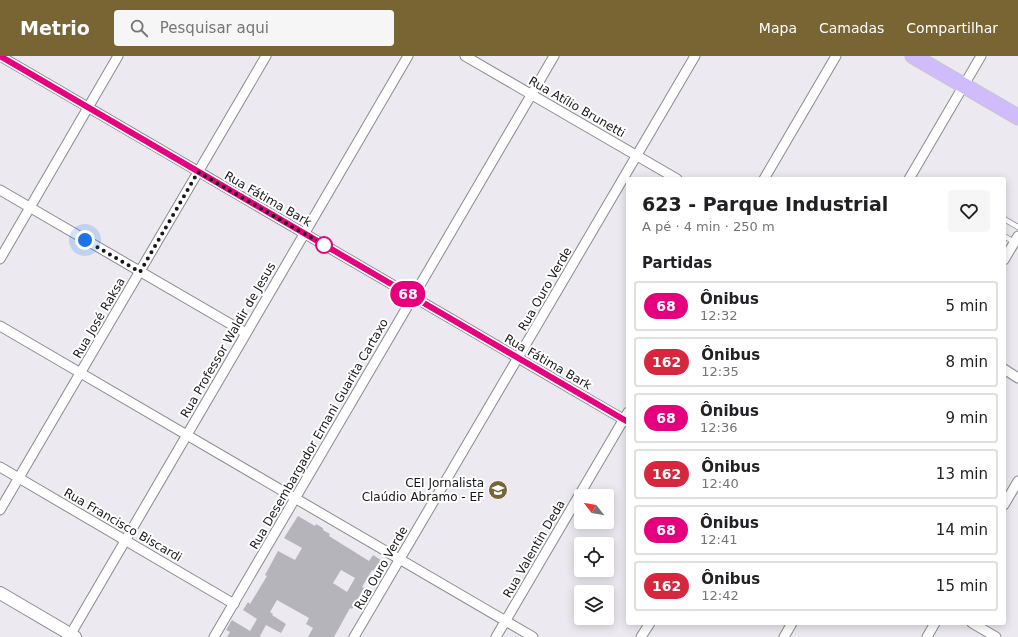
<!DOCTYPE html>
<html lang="pt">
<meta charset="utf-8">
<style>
:root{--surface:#fff;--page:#f6f6f6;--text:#202124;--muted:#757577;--line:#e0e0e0;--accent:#796534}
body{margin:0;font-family:"DejaVu Sans",sans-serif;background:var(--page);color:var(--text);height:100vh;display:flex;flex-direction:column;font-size:15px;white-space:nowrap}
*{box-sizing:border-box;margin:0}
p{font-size:13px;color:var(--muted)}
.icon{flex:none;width:22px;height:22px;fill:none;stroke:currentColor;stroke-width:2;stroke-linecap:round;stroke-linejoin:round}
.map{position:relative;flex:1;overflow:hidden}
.panel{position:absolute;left:626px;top:121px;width:380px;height:448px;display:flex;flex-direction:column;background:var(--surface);border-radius:4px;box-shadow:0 2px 10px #0003}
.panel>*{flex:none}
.badge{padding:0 8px;border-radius:13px;font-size:14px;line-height:26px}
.needle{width:26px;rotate:301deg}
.controls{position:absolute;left:574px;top:433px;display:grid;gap:8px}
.controls a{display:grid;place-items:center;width:40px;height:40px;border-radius:4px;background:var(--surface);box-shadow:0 2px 10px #0003;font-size:20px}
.you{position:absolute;width:20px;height:20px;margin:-10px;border:3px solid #fff;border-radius:50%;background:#1a73e8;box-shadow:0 0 0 6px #1a73e833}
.map>.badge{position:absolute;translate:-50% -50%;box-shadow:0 0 0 2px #fff}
h2{padding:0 16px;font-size:15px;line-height:36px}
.round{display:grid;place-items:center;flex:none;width:42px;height:42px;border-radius:4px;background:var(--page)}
.headline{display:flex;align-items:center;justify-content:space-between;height:68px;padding:0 16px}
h1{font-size:19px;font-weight:700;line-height:30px}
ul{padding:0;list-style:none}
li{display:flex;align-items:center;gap:12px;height:50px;margin:0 8px 6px;padding:0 8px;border:2px solid var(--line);border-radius:4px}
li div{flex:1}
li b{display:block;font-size:15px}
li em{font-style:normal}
li .badge{min-width:44px;font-weight:700;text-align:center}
header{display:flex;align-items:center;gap:24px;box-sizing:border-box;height:56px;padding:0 20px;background:var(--accent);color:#fff}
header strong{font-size:19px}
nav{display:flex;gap:22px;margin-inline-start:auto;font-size:14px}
.search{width:280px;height:36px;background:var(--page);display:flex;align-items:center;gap:10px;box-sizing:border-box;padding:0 14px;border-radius:4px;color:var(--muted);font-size:15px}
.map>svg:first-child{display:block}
</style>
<header>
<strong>Metrio</strong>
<div class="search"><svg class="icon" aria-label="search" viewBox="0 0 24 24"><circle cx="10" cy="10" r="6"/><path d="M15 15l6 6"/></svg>Pesquisar aqui</div>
<nav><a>Mapa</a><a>Camadas</a><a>Compartilhar</a></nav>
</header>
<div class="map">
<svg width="1018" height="581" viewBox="0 0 1018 581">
<rect width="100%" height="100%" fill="#eceaf0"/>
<path fill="#b5b4ba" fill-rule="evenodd" d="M298,460L315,470L316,468L323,472V474L330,478L329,480L369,505L373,499L381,504L373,515L372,514L362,531L364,532L352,553L350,552L334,581H308L313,572L306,568L309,562L277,544L270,556L273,558L272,559L286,568L281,577L266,569L260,580L261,581H227L230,576L226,574L232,564L250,575L257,563L243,554L248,546L250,548L267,520L265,519L278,495L295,504L302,492L284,482ZM341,514L355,522L347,536L333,527Z"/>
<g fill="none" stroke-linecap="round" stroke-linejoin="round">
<defs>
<g id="service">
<path d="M1004,163L1018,171"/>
<path d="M1004,180L1014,186"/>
</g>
<g id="minor">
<path d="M0,0L628,366"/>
<path d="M465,0L677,123"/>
<path d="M764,123L836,0"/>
<path d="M909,123L981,0"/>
<path d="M0,134L246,277"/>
<path d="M0,203L118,0"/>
<path d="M1004,204L1018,180"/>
<path d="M0,270L533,581"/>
<path d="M1004,313L1018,322"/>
<path d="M0,411L234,548"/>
<path d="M1004,449L1018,425"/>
<path d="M0,454L266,0"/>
<path d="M972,567L996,581"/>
<path d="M69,581L408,0"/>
<path d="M214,581L554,0"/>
<path d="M354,581L695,0"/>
<path d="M496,581L628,356"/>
<path d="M641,581L650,567"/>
<path d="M784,581L792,567"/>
<path d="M927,581L935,567"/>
</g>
<path id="tertiary" d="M0,537L75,581"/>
<path id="primary" d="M913,0L1018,61"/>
</defs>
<use href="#service" stroke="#8b8a8f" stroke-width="6"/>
<use href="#minor" stroke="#8b8a8f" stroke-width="11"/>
<use href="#tertiary" stroke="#8b8a8f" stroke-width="14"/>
<use href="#primary" stroke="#c8c7c8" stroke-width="17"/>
<use href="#service" stroke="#fff" stroke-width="4.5"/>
<use href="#minor" stroke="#fff" stroke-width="9"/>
<use href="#tertiary" stroke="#fff" stroke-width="12"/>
<use href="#primary" stroke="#d0bbfb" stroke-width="15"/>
</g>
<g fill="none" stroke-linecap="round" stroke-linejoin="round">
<defs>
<path id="line" d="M0,0L628,366"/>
</defs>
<use href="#line" stroke="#fff" stroke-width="9"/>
<use href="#line" stroke="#e6007e" stroke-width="6"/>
<path stroke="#181719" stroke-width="4" stroke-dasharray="0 7.2" d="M85,184L140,216L198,116L324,189"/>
</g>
<defs>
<symbol id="school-disc" viewBox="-11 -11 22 22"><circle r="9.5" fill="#796534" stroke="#fff"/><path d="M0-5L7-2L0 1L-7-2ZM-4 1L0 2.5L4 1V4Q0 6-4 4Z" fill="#fff"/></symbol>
</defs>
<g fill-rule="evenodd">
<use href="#school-disc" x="487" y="423" width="22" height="22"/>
</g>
<circle fill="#fff" stroke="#e6007e" stroke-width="2" cx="324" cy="189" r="8"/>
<g text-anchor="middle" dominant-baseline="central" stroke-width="4" stroke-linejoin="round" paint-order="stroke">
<g font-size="12" fill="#181719" stroke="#fff">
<text transform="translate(577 51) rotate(30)">Rua Atílio Brunetti</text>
<text transform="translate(268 143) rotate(30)">Rua Fátima Bark</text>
<text transform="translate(545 233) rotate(-60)">Rua Ouro Verde</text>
<text transform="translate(99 262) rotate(-60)">Rua José Raksa</text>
<text transform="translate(228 284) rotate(-60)">Rua Professor Waldir de Jesus</text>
<text transform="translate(548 306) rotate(30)">Rua Fátima Bark</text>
<text transform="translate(319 378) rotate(-60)">Rua Desembargador Ernani Guarita Cartaxo</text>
<text transform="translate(123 469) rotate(30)">Rua Francisco Biscardi</text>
<text transform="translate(534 493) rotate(-60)">Rua Valentin Deda</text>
<text transform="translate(381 512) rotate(-60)">Rua Ouro Verde</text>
</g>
<g font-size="12" fill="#181719" stroke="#fff" text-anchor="end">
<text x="484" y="427">CEI Jornalista<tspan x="484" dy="14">Claúdio Abramo - EF</tspan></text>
</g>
</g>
</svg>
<div class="controls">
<a><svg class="needle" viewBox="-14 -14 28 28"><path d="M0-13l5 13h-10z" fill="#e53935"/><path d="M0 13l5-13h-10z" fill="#757577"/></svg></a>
<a><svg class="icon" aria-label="locate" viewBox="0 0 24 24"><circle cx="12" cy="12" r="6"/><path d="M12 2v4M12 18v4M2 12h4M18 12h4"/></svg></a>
<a><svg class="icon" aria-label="layers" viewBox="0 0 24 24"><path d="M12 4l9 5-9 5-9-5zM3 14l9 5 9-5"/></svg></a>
</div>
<div class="you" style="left:85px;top:184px"></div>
<b class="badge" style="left:408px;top:238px;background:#e6007e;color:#fff">68</b>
<section class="panel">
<div class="headline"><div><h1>623 - Parque Industrial</h1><p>A pé · 4 min · 250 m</p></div><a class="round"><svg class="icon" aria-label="heart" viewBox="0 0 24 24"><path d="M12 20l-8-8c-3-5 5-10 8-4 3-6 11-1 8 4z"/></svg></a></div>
<h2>Partidas</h2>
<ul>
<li><span class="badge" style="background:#e6007e;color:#fff">68</span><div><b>Ônibus</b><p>12:32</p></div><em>5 min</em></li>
<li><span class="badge" style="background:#d7263d;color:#fff">162</span><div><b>Ônibus</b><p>12:35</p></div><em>8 min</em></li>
<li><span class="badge" style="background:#e6007e;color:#fff">68</span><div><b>Ônibus</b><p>12:36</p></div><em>9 min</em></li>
<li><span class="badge" style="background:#d7263d;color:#fff">162</span><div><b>Ônibus</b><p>12:40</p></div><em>13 min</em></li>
<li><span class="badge" style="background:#e6007e;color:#fff">68</span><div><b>Ônibus</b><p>12:41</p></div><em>14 min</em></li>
<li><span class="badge" style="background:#d7263d;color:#fff">162</span><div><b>Ônibus</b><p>12:42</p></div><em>15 min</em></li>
</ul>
</section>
</div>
